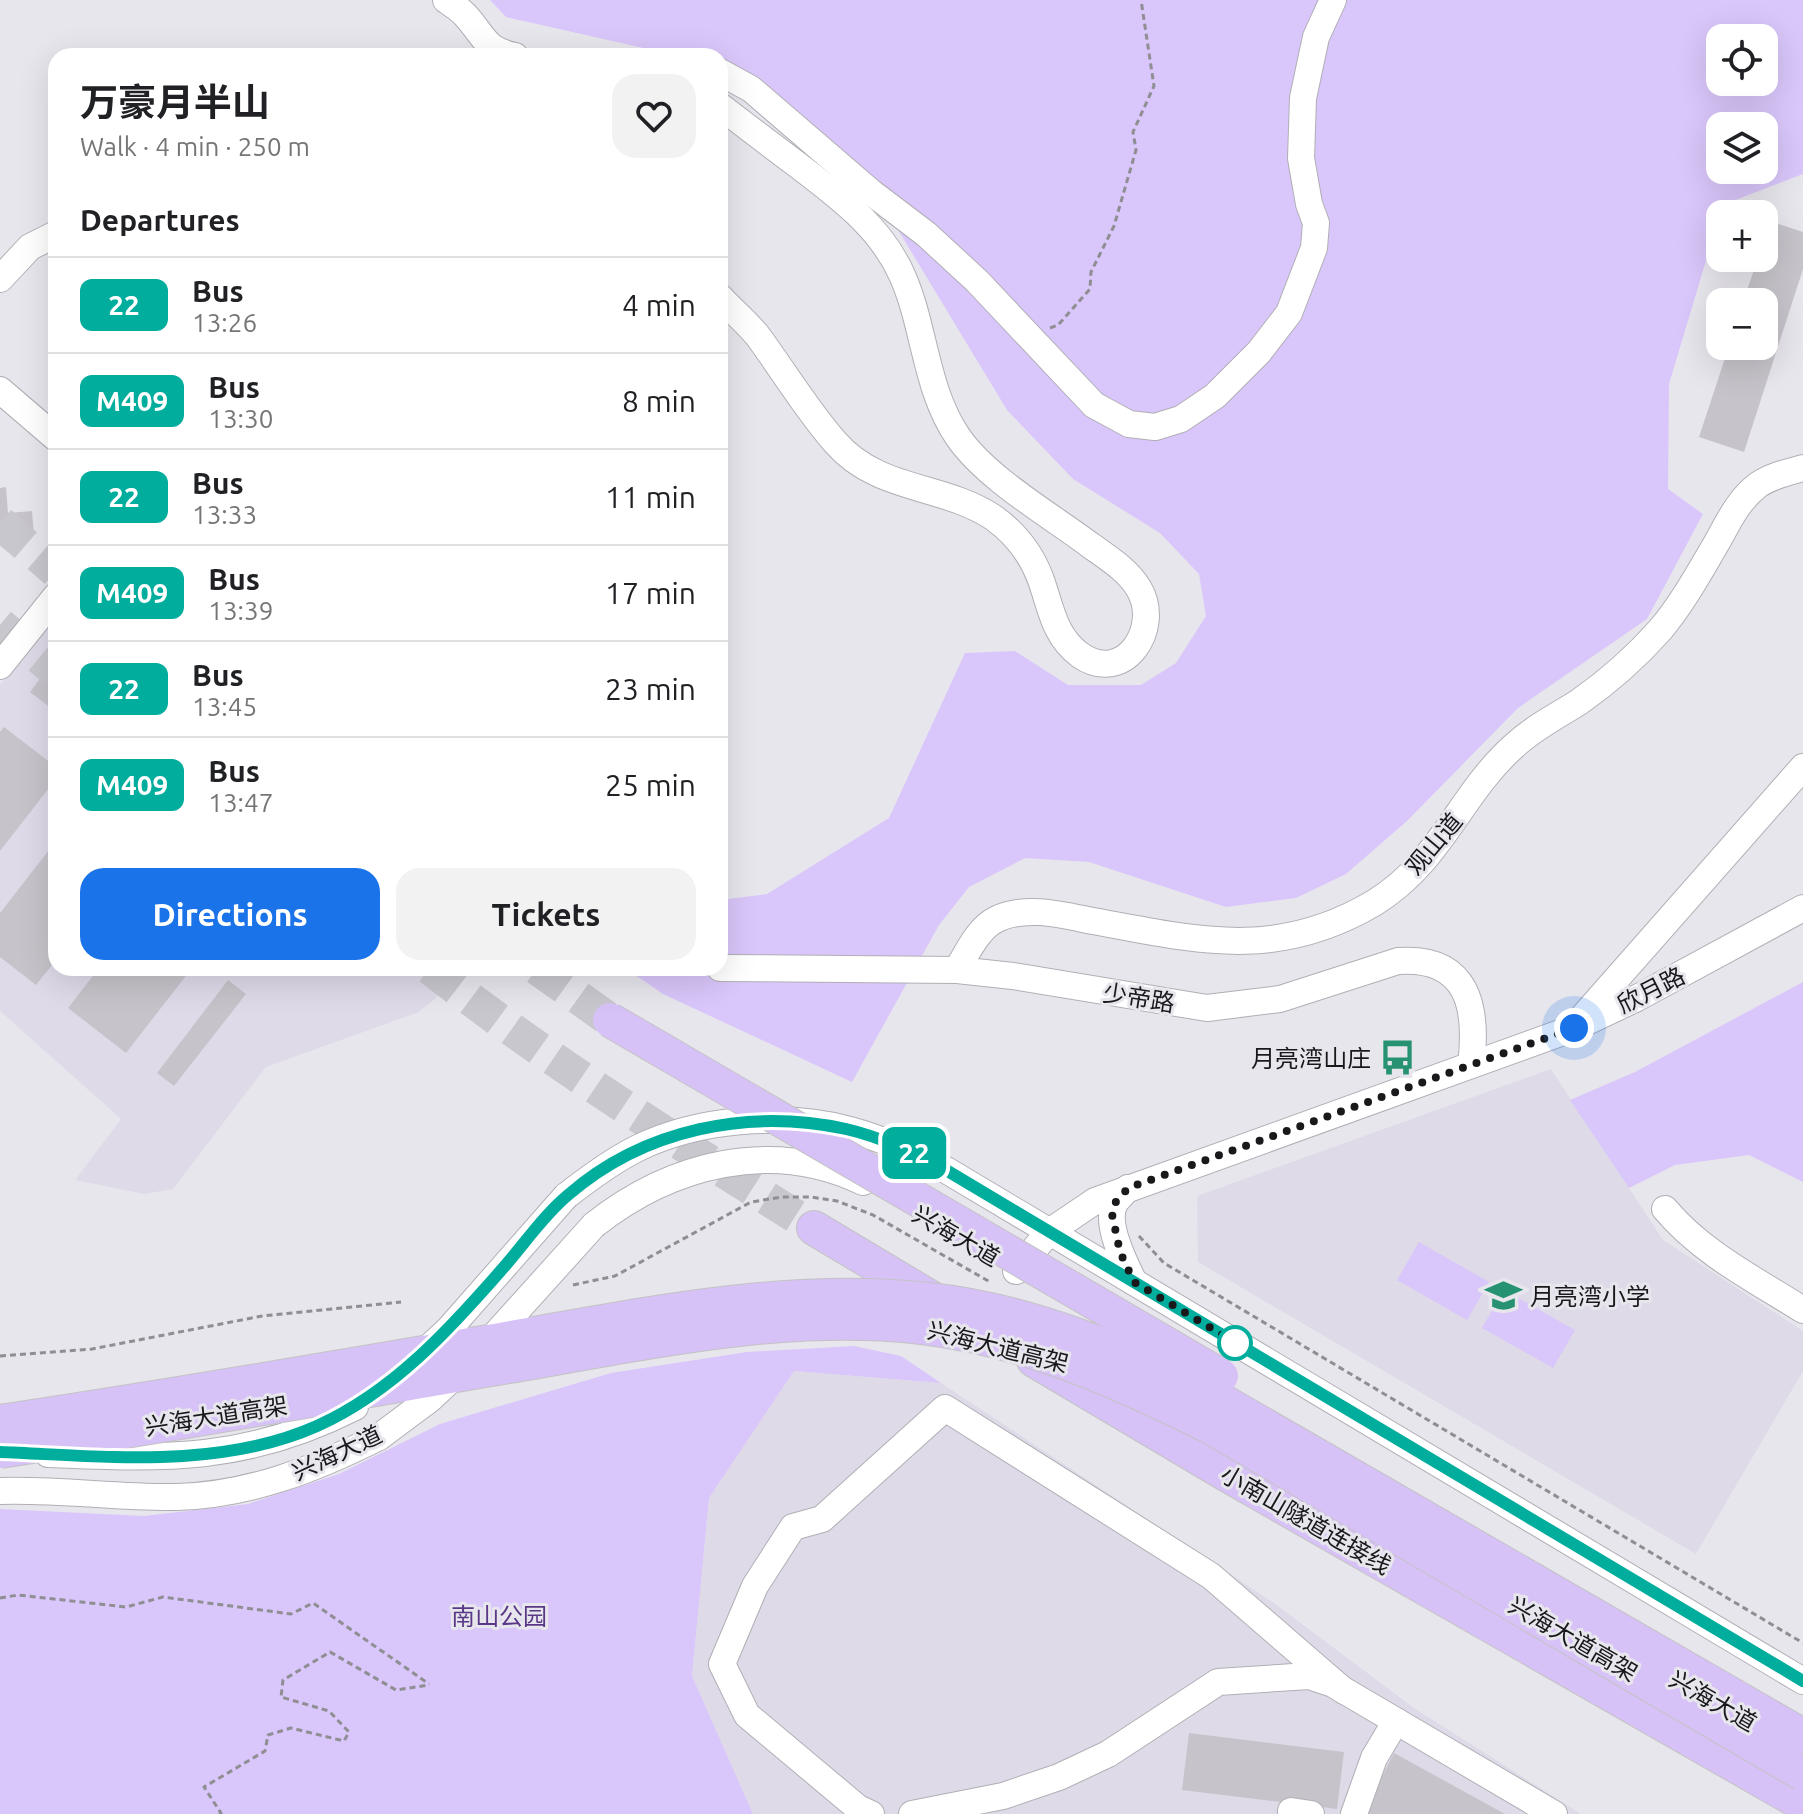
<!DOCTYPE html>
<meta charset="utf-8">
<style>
:root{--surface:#fff;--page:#f2f2f2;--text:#202124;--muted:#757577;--line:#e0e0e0;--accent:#1a73e8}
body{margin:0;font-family:Ubuntu,"Noto Sans SC",sans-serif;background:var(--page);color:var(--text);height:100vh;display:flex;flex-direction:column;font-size:30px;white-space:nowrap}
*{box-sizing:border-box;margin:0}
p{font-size:26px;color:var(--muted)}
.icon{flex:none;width:44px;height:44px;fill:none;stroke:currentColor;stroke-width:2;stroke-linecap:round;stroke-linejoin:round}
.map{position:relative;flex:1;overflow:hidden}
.drawer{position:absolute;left:48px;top:48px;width:680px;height:928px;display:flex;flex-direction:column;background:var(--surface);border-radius:24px;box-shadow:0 8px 32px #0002}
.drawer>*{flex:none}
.badge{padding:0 16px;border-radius:12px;font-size:28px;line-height:52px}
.controls{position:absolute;left:1706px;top:24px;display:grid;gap:16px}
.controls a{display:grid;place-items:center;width:72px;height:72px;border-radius:16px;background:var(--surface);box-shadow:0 8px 32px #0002;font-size:40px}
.you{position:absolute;width:40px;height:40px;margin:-20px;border:6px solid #fff;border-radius:50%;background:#1a73e8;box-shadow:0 0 0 12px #1a73e833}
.map>.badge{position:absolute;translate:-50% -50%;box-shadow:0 0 0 4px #fff}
h2{padding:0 32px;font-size:30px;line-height:72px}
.round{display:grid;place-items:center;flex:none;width:84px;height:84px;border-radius:24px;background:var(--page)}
.headline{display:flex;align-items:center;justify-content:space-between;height:136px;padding:0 32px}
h1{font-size:38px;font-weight:700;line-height:60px}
.button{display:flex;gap:16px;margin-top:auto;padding:16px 32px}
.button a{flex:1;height:92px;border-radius:24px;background:var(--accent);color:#fff;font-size:32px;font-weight:700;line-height:92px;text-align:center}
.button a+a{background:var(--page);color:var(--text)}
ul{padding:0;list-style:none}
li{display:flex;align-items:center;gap:24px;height:96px;padding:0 32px;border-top:2px solid var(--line)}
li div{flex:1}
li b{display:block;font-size:30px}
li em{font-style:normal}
li .badge{min-width:88px;font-weight:700;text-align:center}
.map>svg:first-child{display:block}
</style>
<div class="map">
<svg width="1803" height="1814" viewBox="0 0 1803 1814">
<rect width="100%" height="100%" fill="#e8e6ed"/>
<g fill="#dedae8">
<path d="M56,614V968H466L462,976L419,1012L266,1067L173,1189L144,1194L75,1180L121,1119L0,1011V685Z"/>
<path d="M1551,1069L1663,1240L1803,1331V1371L1696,1554L1198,1262L1197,1196Z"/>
<path d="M794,1371L941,1383L1274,1603L1414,1708L1581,1814H753L692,1676L709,1498Z"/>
</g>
<g fill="#d9c6fa" fill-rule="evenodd">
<path d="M490,0H1803V174L1725,204L1720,214L1669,384L1668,489L1703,514L1647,619L1518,708L1407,821L1346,874L1296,898L1226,907L1089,862L1025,858L969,887L939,925L852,1082L663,994L625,968H720V900L767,894L889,818L965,653L1015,651L1068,685H1141L1176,663L1206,616L1199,574L1160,533L1073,479L1007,410L892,220L720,79V56C703,56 688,52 670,54L506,17ZM1720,38H1764V82H1720ZM1720,126H1764V170H1720Z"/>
<path d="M1803,982V1182L1749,1155L1675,1165L1629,1188L1570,1100L1635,1072Z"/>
<path d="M1419,1242L1489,1282L1467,1320L1397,1280Z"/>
<path d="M1504,1290L1575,1330L1553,1368L1482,1328Z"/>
<path d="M854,1346L901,1356L941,1383L794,1371L709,1498L692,1676L753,1814H0V1509L144,1516L248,1504L339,1474L440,1424L611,1373L747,1352Z"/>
</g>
<g fill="#c6c4ca">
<path d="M1770,221L1803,232V269L1744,452L1699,437L1729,346H1764V302H1743L1758,258H1764V239Z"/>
<path d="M6,487L8,513L32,511L34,535L0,538V488Z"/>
<path d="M56,657V712L30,692Z"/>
<path d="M4,727L56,767V779L0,851V732Z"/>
<path d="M56,841V960L36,985L0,957V913Z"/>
<path d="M99,968H192L126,1053L68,1008Z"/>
<path d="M228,980L246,994L174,1086L157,1073Z"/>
<path d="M1189,1733L1344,1752L1337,1809L1182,1790Z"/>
<path d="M1394,1753L1505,1814H1363Z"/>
</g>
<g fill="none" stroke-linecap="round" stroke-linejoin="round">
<g stroke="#c9c7ce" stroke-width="34" stroke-dasharray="34 17" stroke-linecap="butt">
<path d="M0,523L56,571"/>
<path d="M0,625L56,671"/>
<path d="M430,968C552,1064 683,1145 814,1228"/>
<path d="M537,968L610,1020"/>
</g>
<defs>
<g id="minor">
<path d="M446,0C453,5 461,10 466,16C485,37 485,50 515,56"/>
<path d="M720,72L751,89L872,193L926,234L977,281L1094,405L1129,424L1155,427L1181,419L1215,396L1259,352L1289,313L1314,248L1316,223L1309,204L1301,158L1303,98L1316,37L1333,0"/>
<path d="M720,106C746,126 772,146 799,166C840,198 880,226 902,275C925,326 925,389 958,437C986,478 1050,515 1090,545C1108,558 1128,570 1139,589C1162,628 1124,686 1080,655C1054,636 1051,608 1041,580C1032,555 1016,534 994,518C944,484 878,492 835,442C806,409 783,370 757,335C746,322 732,310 720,297"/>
<path d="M0,279L30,247L56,234"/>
<path d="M0,390L56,438"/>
<path d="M0,666L56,596"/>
<path d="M720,968L957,970L1013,976L1207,1008L1280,999L1398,961C1469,956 1478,1008 1471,1065"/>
<path d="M957,970C967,953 978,928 997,919C1027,905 1063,915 1093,921C1197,940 1276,961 1374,903C1441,862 1460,794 1514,746C1533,728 1557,716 1579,702C1609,681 1636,657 1660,630C1682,604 1699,573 1716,544C1728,523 1738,500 1758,485C1771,476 1788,472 1803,468"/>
<path d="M1581,1019L1803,767"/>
<path d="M1128,1188C1124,1193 1118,1198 1115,1203C1104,1223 1125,1264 1134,1282"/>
<path d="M566,1196C589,1178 612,1161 638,1148C700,1118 783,1112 850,1130C884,1139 915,1154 946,1170L1803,1681"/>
<path d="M1665,1209C1702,1253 1754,1279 1803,1310"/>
<path d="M594,1225C671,1164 772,1138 863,1182"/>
<path d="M1016,1271L1049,1232L1095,1201L1574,1028L1637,998L1803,908"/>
<path d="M48,1454C166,1459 247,1462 355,1407"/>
<path d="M0,1491C59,1489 118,1498 177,1497C250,1495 315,1469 379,1437"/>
<path d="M1291,1811L1311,1814"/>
<path d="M871,1814L858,1808L747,1715L722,1664L755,1586L793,1527L822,1519L945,1408L1211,1576L1344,1691"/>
<path d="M912,1814L1003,1796L1059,1777L1108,1754L1218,1682L1309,1676L1333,1684L1554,1814"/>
<path d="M1354,1814L1374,1758L1396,1721"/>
</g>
<g id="major">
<path d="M814,1228L941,1304"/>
<path d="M1034,1360L1226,1474L1803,1804"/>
</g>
</defs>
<use href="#minor" stroke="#b1afb5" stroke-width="28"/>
<use href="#major" stroke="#c3c3c4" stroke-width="36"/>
<g stroke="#8f8e93" stroke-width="3" stroke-dasharray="6 4" stroke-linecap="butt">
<path d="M1050,328L1058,325L1090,289L1091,272L1114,226L1136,150L1133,132L1154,86L1141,0"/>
<path d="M1139,1236L1164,1263L1803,1643"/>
<path d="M573,1285L615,1276L751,1202L782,1197H811L837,1201L873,1215L990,1282"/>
<path d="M0,1356L92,1349L262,1316L401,1302"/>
<path d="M0,1598L18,1595L126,1607L163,1597L291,1614L313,1603L429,1684"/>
<path d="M219,1814L221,1813L204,1787L265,1751L268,1735L291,1728L344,1741L349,1732L329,1711L281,1697L283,1680L330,1652L396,1690L429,1685"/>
</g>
<use href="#minor" stroke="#fff" stroke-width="26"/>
<use href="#major" stroke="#d7c2f7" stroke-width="34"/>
<defs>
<g id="minor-bridge">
<path d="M420,1356L449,1329L566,1196"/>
<path d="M379,1437L430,1399L475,1357L594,1225"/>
</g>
<g id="major-bridge">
<path d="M610,1020L1221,1376"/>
<path d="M0,1422C163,1398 325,1370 488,1342C634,1317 780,1284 929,1300C1031,1311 1126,1351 1217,1398L1803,1736"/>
<path d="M0,1451C170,1425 339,1395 509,1366C645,1343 784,1311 922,1327C1025,1339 1118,1381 1209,1426L1803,1774"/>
</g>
</defs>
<use href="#minor-bridge" stroke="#b1afb5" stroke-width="28" stroke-linecap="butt"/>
<use href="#major-bridge" stroke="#c3c3c4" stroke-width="36" stroke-linecap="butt"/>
<use href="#minor-bridge" stroke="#fff" stroke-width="26"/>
<use href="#major-bridge" stroke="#d7c2f7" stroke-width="34"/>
</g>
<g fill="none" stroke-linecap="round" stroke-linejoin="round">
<defs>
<path id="line" d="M0,1452C104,1456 218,1470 317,1426C393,1392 450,1329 504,1267C525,1243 544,1215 568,1195C644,1129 748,1108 846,1129C881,1137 914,1153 946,1170L1803,1681"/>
</defs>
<use href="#line" stroke="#fff" stroke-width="18"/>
<use href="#line" stroke="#01ad9c" stroke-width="12"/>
<path stroke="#19191b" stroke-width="8" stroke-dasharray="0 14.4" d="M1235,1343L1241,1346L1134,1282L1120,1252L1112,1214L1115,1203L1128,1188L1574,1028"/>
</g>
<defs>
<symbol id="bus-bare" viewBox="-9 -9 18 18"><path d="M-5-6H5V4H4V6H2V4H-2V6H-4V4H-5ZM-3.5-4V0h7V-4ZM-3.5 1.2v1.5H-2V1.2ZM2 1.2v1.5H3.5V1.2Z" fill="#279271" stroke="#e8e6ed" stroke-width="2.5" paint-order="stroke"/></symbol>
<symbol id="school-bare" viewBox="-9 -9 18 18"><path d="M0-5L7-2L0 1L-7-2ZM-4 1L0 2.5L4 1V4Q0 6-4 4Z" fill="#279271" stroke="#e8e6ed" stroke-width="2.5" paint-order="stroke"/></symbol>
</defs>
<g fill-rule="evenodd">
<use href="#bus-bare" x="1372" y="1032" width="51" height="51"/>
<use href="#school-bare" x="1478" y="1270" width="51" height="51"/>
</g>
<circle fill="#fff" stroke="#01ad9c" stroke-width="4" cx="1235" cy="1343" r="16"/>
<g text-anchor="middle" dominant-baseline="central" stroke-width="6" stroke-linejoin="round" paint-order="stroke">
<g font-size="24" fill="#19191b" stroke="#e8e6ed">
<text transform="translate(1434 844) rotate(-50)">观山道</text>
<text transform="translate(1651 990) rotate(-27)">欣月路</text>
<text transform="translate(1139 998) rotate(9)">少帝路</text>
<text transform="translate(956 1236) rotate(30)">兴海大道</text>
<text transform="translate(998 1347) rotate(14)">兴海大道高架</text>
<text transform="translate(216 1416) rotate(-9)">兴海大道高架</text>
<text transform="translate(337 1453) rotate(-25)">兴海大道</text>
<text transform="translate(1306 1520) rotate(30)">小南山隧道连接线</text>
<text transform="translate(1573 1639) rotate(30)">兴海大道高架</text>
<text transform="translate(1713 1701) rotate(30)">兴海大道</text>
</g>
<g font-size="24" fill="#19191b" stroke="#e8e6ed" text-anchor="end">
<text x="1371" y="1058">月亮湾山庄</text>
<text x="1530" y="1296" text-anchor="start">月亮湾小学</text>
</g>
<g font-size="24" fill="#5a3887" stroke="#e8e6ed">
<text x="499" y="1616">南山公园</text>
</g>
</g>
</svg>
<div class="controls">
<a><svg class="icon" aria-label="locate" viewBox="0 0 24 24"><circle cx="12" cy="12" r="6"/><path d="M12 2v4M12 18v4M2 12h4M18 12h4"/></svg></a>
<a><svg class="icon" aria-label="layers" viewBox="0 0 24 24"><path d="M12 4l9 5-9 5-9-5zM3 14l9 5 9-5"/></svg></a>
<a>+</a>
<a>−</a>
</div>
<div class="you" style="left:1574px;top:1028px"></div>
<b class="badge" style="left:914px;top:1153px;background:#01ad9c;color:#fff">22</b>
<section class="drawer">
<div class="headline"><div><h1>万豪月半山</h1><p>Walk · 4 min · 250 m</p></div><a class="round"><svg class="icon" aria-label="heart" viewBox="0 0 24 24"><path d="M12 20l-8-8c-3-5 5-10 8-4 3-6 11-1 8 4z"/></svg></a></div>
<h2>Departures</h2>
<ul>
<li><span class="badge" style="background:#01ad9c;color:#fff">22</span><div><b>Bus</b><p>13:26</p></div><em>4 min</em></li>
<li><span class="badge" style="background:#01ad9c;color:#fff">M409</span><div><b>Bus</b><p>13:30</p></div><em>8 min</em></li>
<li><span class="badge" style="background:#01ad9c;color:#fff">22</span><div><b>Bus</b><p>13:33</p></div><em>11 min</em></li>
<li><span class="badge" style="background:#01ad9c;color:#fff">M409</span><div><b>Bus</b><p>13:39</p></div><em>17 min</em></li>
<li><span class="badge" style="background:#01ad9c;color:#fff">22</span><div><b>Bus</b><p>13:45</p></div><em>23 min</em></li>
<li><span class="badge" style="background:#01ad9c;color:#fff">M409</span><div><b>Bus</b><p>13:47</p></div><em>25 min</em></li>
</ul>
<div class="button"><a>Directions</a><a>Tickets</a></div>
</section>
</div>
